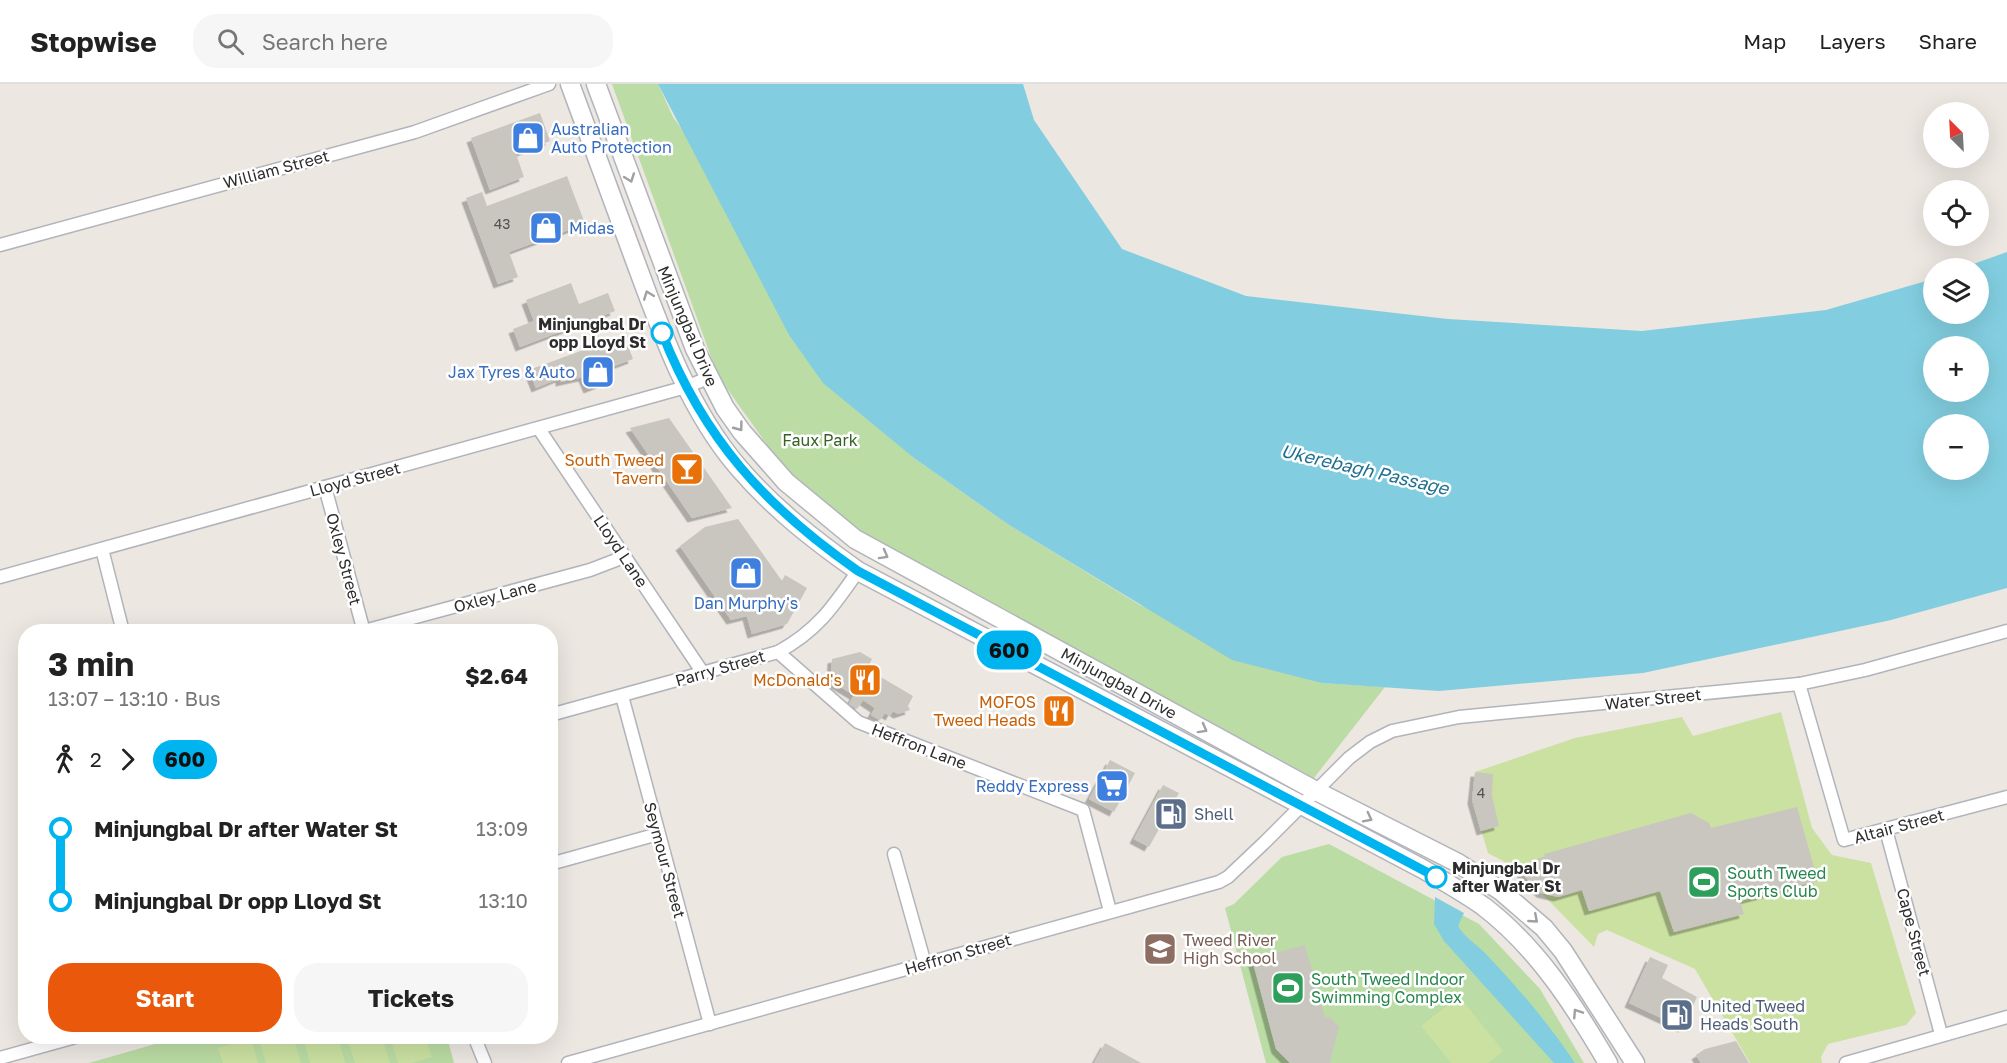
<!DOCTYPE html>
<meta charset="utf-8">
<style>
:root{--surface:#fff;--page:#f6f6f6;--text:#222;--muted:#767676;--line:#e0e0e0;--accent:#ea580c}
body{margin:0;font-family:"Golos Text",sans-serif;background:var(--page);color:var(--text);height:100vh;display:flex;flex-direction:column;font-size:22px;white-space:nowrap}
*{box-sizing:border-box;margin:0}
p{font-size:20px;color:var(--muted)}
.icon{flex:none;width:33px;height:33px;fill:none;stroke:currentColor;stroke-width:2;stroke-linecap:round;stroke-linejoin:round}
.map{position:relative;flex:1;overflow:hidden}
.panel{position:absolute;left:18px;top:540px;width:540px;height:420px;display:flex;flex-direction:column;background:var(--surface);border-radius:24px;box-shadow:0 6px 24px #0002}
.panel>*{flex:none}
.badge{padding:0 12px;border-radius:20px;font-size:21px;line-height:39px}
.needle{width:39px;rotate:336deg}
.tools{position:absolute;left:1923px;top:18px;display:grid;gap:12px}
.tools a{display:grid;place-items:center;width:66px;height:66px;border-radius:50%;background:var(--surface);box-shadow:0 6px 24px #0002;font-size:30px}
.map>.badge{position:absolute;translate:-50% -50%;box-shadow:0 0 0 3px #fff}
.legs{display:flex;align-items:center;gap:9px;height:66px;padding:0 30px;font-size:20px}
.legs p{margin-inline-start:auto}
.headline{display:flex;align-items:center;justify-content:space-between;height:102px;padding:0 30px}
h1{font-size:33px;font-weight:700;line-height:45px}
.action{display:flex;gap:12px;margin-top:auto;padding:12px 30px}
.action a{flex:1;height:69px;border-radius:24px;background:var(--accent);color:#fff;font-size:24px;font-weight:700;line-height:69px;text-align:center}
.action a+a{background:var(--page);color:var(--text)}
ul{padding:0 30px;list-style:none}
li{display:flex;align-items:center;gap:21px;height:72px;font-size:22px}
li i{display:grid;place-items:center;width:9px;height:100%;margin:0 8px;background:currentColor}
li i::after{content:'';width:15px;height:15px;margin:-8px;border:4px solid;border-radius:50%;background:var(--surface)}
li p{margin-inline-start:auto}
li:first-child i{background:linear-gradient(#0000 50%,currentColor 0)}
li:last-child i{background:linear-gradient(currentColor 50%,#0000 0)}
header{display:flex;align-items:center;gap:36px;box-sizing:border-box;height:84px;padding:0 30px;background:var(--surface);border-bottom:2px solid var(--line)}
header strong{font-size:28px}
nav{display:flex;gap:33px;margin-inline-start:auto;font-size:21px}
.search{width:420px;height:54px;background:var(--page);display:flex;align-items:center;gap:15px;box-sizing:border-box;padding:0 21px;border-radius:24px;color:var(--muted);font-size:22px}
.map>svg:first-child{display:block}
</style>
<header>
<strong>Stopwise</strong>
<div class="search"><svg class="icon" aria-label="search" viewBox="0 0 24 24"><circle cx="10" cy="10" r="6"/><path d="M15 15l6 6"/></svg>Search here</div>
<nav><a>Map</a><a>Layers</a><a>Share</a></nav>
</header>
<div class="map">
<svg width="2007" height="979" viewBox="0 0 2007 979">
<defs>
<filter id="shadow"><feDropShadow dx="-4.5" dy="4.5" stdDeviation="0" flood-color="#0004"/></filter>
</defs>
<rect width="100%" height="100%" fill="#ece7e1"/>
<g fill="#bbdca5">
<path d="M612,0H658L673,33L914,374L1009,441L1140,521L1322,599L1385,603L1314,694L864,449L785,386L718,292Z"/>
<path d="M1329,760L1479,840L1540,905L1584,979H1266L1225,824L1234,820L1282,773Z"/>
<path d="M183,952L447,953L454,979H89Z"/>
</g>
<g fill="#cbe1a2">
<path d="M1781,628L1812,744L1832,771L1871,779L1916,929L1906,941L1828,960L1821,973L1822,979H1750L1695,885L1607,846L1598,850L1594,863L1518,785L1488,769L1472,716L1475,688L1575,654L1682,633L1693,652Z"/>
<path d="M1459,912L1503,967L1488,979H1451L1421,942Z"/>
<path d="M258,953H293L301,979H266Z"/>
<path d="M303,953H338L345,979H310Z"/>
<path d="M347,953H382L390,979H355Z"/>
<path d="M390,953H425L432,973L412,979H398Z"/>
<path d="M251,954L258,979H223L218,964Z"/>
</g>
<g fill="#82cee0" fill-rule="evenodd">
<path d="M658,0H1023L1034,36L1122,165L1246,212L1448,235L1642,247L1826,226L1933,195L1934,230H1978V184H1962L2007,168V504L1891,536L1643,589L1439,607L1322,599L1232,576L1009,441L914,374L823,299L789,251ZM1934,262H1978V308H1934ZM1934,340H1978V386H1934Z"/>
<path d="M1435,813L1464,829L1458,842C1466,855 1477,860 1487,871C1519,905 1549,940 1575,979H1554L1444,857L1434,840Z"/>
</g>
<g fill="#c9c5bf" filter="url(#shadow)">
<path d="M540,29L550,57L516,70L524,93L490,106L471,54Z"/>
<path d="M567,92L585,140L509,168L518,193L498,200L466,114L482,108L487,122Z"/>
<path d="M571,199L579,220L608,209L615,227L520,263L513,245L534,237L526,216Z"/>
<path d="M624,251L633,275L609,284L614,295L588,305L583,293L560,298V294L536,304L529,286Z"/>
<path d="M669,334L732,424L692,434L630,344Z"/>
<path d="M738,435L782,497L785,491L807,504L787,540L752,550L747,532L731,536L680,462L705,443Z"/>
<path d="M860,568L872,575L867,585L913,612L908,622L910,626L898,630L893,627L890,632L885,629L880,636L871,631L875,624L863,616L857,625L849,620L854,611L834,599L835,596L831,594L832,575Z"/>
<path d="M1110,676L1135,689L1114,728L1089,715Z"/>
<path d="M1475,688L1493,690L1492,712L1499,742L1481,747L1472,716Z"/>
<path d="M1163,701L1179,709L1149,763L1134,755Z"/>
<path d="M1797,723L1818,797L1740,817L1744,830L1674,848L1660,807L1589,827L1582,806L1558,813L1541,809L1521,788L1532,776L1545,773L1544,770L1691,729L1709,739L1711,744Z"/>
<path d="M1305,861L1325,934L1330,933L1339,943L1330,979H1290L1276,965L1252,875Z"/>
<path d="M1650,873L1668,881L1662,894L1697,913L1683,944L1629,919Z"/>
<path d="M1736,957L1749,979H1701L1696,971L1705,965Z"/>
<path d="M1105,959L1141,979H1094Z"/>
</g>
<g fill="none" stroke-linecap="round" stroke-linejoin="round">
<defs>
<g id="street">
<path d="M0,161L415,48L549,0"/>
<path d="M539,345L703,589"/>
<path d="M325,403L364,548"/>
<path d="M102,465L123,548"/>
<path d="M0,493L686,303L708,294"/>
<path d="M364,547L590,486L624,473"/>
<path d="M778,568L858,638L1083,726L1110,827"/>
<path d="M1799,600L1844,756L2007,713"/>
<path d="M622,612L710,940"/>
<path d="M550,631L778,568C817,547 833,523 858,487"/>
<path d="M1886,746L1941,950"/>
<path d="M894,770L925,880"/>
<path d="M550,780L658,750"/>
<path d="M474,952L485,979"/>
<path d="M0,974L79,952"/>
<path d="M568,979L1219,798L1228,793L1265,758L1349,674L1370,658L1392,647L1459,633L1799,600L1865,586L2007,547"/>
<path d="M1846,979L2007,933"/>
</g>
<g id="secondary">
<path d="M570,0C591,57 612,114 633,171C660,244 687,323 738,383C773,424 814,456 858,487L1421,784C1442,796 1463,808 1483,822C1537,863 1574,921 1608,979"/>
<path d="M596,0L695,265L725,324L742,348L786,398L855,455L1316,707L1458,779L1501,807L1544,844L1563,867L1635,979"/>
</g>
</defs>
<use href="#street" stroke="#b2b4bb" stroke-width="15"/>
<use href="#secondary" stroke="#b2b4bb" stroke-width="21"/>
<use href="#street" stroke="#fff" stroke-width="12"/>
<use href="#secondary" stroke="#fff" stroke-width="18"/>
</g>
<defs><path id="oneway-chevron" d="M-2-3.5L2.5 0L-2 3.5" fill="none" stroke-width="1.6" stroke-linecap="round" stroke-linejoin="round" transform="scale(1.5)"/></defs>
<g stroke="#a0a0a0">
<use href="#oneway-chevron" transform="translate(630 94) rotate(70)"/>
<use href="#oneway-chevron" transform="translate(648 211) rotate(-111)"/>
<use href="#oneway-chevron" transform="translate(739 343) rotate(53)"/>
<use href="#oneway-chevron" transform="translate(884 471) rotate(29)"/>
<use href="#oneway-chevron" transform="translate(1203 645) rotate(29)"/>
<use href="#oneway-chevron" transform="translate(1368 734) rotate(27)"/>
<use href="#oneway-chevron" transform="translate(1534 835) rotate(41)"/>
<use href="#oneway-chevron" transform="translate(1577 929) rotate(-123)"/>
</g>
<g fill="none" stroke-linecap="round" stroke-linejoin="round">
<defs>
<path id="line-1" d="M662,249C704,356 766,423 858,487L1436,793"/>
</defs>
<use href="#line-1" stroke="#fff" stroke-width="14"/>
<use href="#line-1" stroke="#00b5ef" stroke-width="9"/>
</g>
<defs>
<symbol id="shop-square" viewBox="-11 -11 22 22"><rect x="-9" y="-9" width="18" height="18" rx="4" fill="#3f7fe0" stroke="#fff"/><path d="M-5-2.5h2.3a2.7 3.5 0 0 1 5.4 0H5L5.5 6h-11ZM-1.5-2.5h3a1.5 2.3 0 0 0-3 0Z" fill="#fff"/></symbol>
<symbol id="bar-square" viewBox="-11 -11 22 22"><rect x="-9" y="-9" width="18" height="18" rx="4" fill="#e8710a" stroke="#fff"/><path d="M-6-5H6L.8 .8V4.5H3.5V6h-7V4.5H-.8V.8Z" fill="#fff"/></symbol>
<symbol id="restaurant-square" viewBox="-11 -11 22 22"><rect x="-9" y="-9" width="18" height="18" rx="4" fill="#e8710a" stroke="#fff"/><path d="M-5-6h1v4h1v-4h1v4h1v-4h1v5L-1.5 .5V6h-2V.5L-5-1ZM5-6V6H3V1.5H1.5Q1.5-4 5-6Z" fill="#fff"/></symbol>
<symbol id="supermarket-square" viewBox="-11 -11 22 22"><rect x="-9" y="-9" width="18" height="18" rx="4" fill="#3f7fe0" stroke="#fff"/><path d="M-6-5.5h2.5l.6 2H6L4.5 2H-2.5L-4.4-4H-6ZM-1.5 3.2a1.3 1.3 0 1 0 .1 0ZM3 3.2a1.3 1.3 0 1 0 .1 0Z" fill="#fff"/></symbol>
<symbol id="fuel-square" viewBox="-11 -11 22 22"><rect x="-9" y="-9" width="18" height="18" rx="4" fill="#5c6f8a" stroke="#fff"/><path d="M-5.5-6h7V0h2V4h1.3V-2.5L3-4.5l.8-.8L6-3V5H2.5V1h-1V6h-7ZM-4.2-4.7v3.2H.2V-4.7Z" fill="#fff"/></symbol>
<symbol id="stadium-square" viewBox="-11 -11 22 22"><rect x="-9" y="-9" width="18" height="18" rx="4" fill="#2e9e5b" stroke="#fff"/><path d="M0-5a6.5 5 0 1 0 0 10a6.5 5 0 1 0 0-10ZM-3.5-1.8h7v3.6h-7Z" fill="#fff"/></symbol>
<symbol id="school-square" viewBox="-11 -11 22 22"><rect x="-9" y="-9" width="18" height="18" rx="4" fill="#8d6e63" stroke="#fff"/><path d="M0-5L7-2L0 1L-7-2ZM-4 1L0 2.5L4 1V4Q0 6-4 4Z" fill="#fff"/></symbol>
</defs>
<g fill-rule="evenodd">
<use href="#shop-square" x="509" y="35" width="38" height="38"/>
<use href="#shop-square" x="527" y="125" width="38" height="38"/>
<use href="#shop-square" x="579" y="269" width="38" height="38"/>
<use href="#bar-square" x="668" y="366" width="38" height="38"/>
<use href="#shop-square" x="727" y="470" width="38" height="38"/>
<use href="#restaurant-square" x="846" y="577" width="38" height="38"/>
<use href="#restaurant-square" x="1040" y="608" width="38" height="38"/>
<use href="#supermarket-square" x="1093" y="683" width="38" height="38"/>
<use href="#fuel-square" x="1152" y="711" width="38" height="38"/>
<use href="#stadium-square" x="1685" y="779" width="38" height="38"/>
<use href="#school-square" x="1141" y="846" width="38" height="38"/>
<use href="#stadium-square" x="1269" y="885" width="38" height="38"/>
<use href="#fuel-square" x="1658" y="912" width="38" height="38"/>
</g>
<g fill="#fff" stroke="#00b5ef" stroke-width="3">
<circle cx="662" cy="249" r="10"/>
<circle cx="1436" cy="793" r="10"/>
</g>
<g text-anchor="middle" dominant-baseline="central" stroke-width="5" stroke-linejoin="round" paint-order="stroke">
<g font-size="14" fill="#545352">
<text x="502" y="139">43</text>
<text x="1481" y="708">4</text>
</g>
<g font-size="16" fill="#366cbe" stroke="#fff" text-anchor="start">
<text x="551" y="45">Australian<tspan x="551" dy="18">Auto Protection</tspan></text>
<text x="569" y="144">Midas</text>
<text x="575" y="288" text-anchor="end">Jax Tyres &amp; Auto</text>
<text x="746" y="519" text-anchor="middle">Dan Murphy's</text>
<text x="1089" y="702" text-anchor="end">Reddy Express</text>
</g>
<g font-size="16" fill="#2d2d2d" stroke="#fff">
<text transform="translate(276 85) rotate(-15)">William Street</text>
<text transform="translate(688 242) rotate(67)">Minjungbal Drive</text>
<text transform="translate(355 395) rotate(-15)">Lloyd Street</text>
<text transform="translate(621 467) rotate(56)">Lloyd Lane</text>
<text transform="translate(344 475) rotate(75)">Oxley Street</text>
<text transform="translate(495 512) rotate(-15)">Oxley Lane</text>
<text transform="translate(720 584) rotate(-16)">Parry Street</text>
<text transform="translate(1119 599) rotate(29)">Minjungbal Drive</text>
<text transform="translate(1653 615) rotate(-6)">Water Street</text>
<text transform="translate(919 662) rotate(21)">Heffron Lane</text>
<text transform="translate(1899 742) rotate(-15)">Altair Street</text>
<text transform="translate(665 776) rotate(75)">Seymour Street</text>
<text transform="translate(1914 848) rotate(75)">Cape Street</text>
<text transform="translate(958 870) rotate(-16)">Heffron Street</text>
</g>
<g font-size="16" font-weight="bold" fill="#2d2d2d" stroke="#fff" text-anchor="end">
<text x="646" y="240">Minjungbal Dr<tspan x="646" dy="18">opp Lloyd St</tspan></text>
<text x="1452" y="784" text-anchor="start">Minjungbal Dr<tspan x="1452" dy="18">after Water St</tspan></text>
</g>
<g font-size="16" fill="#366225" stroke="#fff">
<text x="820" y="356">Faux Park</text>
</g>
<g font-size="16" fill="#c56008" stroke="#fff" text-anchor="end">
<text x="664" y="376">South Tweed<tspan x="664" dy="18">Tavern</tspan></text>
<text x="842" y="596">McDonald's</text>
<text x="1036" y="618">MOFOS<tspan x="1036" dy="18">Tweed Heads</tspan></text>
</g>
<g font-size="16" fill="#4e5e75" stroke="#fff" text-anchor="start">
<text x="1194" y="730">Shell</text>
<text x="1700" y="922">United Tweed<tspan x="1700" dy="18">Heads South</tspan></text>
</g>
<g font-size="16" fill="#27864d" stroke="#fff" text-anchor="start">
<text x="1727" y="789">South Tweed<tspan x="1727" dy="18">Sports Club</tspan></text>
<text x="1311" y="895">South Tweed Indoor<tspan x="1311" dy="18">Swimming Complex</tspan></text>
</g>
<g font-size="16" fill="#785e54" stroke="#fff" text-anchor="start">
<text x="1183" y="856">Tweed River<tspan x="1183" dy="18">High School</tspan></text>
</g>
<g font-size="18" font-style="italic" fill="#1f708f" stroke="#fff">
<text transform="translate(1365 385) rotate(13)">Ukerebagh Passage</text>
</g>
</g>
</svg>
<div class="tools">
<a><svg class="needle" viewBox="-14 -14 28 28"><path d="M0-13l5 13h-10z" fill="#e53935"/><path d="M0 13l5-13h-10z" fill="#767676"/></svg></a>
<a><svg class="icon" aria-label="locate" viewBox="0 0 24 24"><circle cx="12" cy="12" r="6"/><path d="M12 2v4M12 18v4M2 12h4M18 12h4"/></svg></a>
<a><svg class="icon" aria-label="layers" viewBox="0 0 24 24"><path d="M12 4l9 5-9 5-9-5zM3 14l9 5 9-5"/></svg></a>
<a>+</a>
<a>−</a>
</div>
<b class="badge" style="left:1009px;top:566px;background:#00b5ef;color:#111">600</b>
<section class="panel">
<div class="headline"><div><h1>3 min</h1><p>13:07 – 13:10 · Bus</p></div><b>$2.64</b></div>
<div class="legs"><svg class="icon" aria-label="walk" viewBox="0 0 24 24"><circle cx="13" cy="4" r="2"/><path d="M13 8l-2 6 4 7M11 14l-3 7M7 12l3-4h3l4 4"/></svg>2<svg class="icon" aria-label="forward" viewBox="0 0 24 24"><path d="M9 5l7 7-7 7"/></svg><b class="badge" style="background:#00b5ef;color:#111">600</b></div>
<ul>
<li><i style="color:#00b5ef"></i><b>Minjungbal Dr after Water St</b><p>13:09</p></li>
<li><i style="color:#00b5ef"></i><b>Minjungbal Dr opp Lloyd St</b><p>13:10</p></li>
</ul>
<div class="action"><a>Start</a><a>Tickets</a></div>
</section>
</div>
